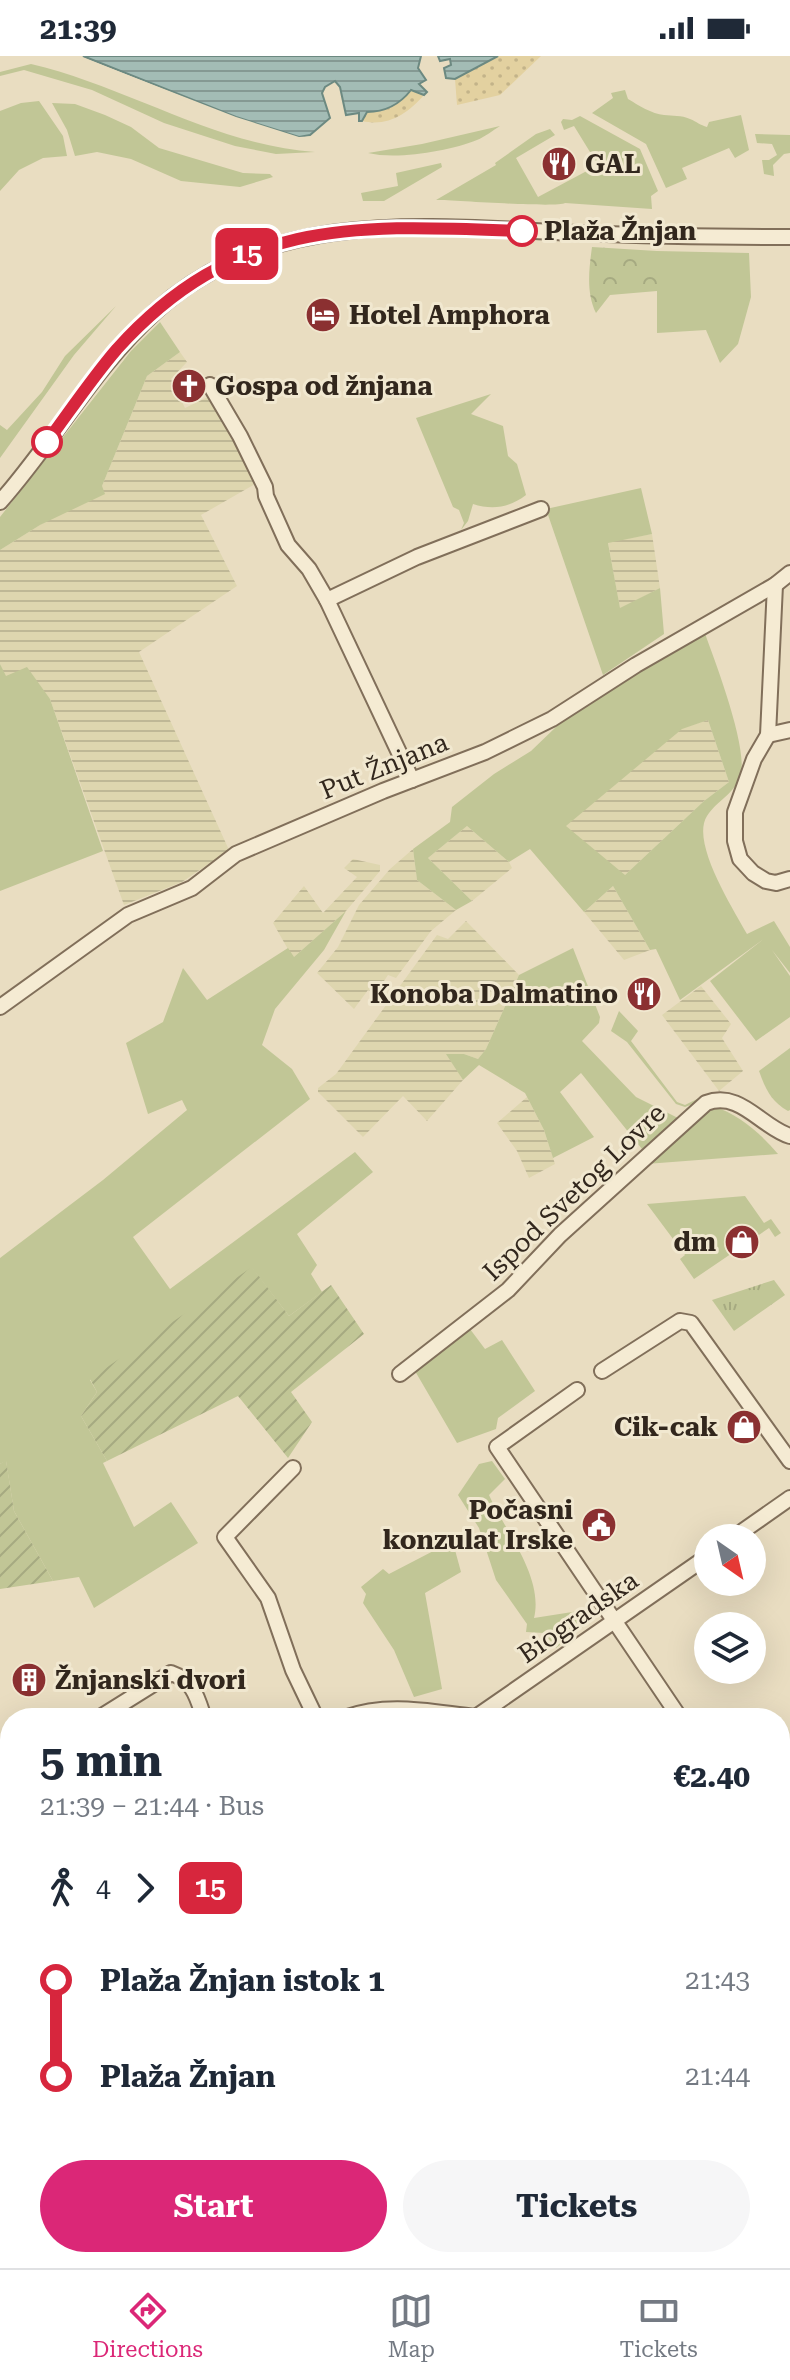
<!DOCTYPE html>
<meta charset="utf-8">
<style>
:root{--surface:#fff;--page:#f6f6f7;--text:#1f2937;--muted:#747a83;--line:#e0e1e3;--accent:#db2777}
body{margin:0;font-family:"Roboto Serif",serif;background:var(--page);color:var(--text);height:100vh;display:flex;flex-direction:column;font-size:30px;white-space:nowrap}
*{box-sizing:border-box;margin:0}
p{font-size:26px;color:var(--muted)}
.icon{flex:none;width:44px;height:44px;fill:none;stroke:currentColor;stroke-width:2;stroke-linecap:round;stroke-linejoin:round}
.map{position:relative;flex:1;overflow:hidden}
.side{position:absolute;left:0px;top:1652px;width:790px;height:560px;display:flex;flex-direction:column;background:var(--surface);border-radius:32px 32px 0 0;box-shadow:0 8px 32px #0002}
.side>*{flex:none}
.badge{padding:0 16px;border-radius:12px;font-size:28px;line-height:52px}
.needle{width:52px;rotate:146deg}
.tools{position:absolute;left:694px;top:1468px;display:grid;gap:16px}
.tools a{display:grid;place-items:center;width:72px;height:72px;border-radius:50%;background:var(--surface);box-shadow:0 8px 32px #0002;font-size:40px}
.map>.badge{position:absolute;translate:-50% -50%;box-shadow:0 0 0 4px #fff}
.legs{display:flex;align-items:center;gap:12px;height:88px;padding:0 40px;font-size:26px}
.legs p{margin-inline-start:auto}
.summary{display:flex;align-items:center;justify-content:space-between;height:136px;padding:0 40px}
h1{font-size:44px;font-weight:700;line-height:60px}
.cta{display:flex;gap:16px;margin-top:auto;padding:16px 40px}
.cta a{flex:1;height:92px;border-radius:48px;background:var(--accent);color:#fff;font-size:32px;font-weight:700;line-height:92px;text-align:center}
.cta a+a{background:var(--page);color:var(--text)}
ul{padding:0 40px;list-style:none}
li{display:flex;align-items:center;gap:28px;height:96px;font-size:30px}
li i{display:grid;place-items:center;width:12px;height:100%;margin:0 10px;background:currentColor}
li i::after{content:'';width:20px;height:20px;margin:-10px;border:6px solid;border-radius:50%;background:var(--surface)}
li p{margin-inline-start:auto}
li:first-child i{background:linear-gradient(#0000 50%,currentColor 0)}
li:last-child i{background:linear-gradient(currentColor 50%,#0000 0)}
.status{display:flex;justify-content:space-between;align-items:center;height:56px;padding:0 40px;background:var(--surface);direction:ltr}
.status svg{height:22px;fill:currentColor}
.tabs{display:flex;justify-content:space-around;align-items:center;height:112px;border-top:2px solid var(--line);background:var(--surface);font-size:22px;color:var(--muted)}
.tabs a{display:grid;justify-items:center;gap:4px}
.tabs .on{color:var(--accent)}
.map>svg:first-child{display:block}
</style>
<div class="status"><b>21:39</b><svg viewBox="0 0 49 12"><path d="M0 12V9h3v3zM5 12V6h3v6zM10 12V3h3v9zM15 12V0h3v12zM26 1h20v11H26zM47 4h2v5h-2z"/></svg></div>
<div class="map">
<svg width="790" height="2212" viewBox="0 0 790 2212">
<defs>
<pattern id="farmland-rules" width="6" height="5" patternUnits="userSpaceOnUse" patternTransform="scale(2)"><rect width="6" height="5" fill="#ded6af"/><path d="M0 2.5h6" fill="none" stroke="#bfb896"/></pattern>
<pattern id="forest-crowns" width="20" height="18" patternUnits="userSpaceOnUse" patternTransform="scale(2)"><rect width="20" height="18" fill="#c1c696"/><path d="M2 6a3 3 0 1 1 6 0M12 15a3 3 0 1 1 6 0" fill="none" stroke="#a6aa81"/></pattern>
<pattern id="sand-dots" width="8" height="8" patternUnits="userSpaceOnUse" patternTransform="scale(2)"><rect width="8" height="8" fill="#e3d1a0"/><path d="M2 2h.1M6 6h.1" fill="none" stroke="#c3b389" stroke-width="1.8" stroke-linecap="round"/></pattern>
<pattern id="park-tufts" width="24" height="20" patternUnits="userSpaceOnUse" patternTransform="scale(2)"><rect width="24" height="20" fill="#c1c696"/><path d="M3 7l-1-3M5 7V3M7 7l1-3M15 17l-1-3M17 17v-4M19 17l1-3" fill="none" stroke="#a6aa81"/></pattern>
<pattern id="garden-furrows" width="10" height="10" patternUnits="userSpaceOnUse" patternTransform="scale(2)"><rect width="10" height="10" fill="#c1c696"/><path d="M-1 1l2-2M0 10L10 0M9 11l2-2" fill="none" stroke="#a6aa81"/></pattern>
<pattern id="water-rules" width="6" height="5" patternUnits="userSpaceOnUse" patternTransform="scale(2)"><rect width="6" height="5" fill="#a3bcb5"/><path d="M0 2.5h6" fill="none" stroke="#859993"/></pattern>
</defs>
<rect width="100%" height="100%" fill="#e9ddc1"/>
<g fill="url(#farmland-rules)">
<path d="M180,296L187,306L171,323L185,352L212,339L257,427L201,459L237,530L139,596L229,794L182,826L124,849L50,643L5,621L0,608V494L102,430L147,320Z"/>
<path d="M652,478L660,532L620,553L608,486Z"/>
<path d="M708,664L729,726L704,745L624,820L565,770L682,672Z"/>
<path d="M467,770L509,806L512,812L472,845L428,802Z"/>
<path d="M413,793L417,824L456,854L431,875L396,922L388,919L382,928L383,944L368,934L354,953L317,917L338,891L359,849L390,813Z"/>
<path d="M353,803L380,809V815L346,855L293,902L273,867L304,830L323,857L357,821L344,812Z"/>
<path d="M613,830L650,894L624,904L584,856Z"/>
<path d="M466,865L519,919L486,993L478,1003L464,998H447L463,1024L427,1065L403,1040L363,1081L318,1036V1032L336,1018L437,879L448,883Z"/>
<path d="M701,930L731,968L722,982L743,1015L719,1035L662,959Z"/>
<path d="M527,1041L544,1074L555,1108L529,1122L517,1095L497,1067Z"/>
</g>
<g fill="#c1c696" fill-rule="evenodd">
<path d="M31,8C126,30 218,90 315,96L276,98L235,90L164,67L92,34L24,14L0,20V16Z"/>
<path d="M625,34L628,43C638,49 652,58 664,59C673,60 681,59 690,63C697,66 700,69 707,71L709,66L741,59L749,94L735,102L729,92L682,112L687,123L666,132L646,88L592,57L613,42L611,37Z"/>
<path d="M39,45L63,80L67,100L43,102L19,114L0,135V55L21,47Z"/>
<path d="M52,47L75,48L105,59L131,71L159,92L243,117L270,118L273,121L240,131L181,125L131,103L97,96L75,100L67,74Z"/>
<path d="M580,60L640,93L658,135L651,140L652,153L565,147C556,152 456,144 436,144L496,109L495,107L536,78L550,73L555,79L516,102L538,141L598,109L574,70L564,74L561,66L563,63L572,64Z"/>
<path d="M500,70C493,74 485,81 477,84C450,95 397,104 368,97L422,88Z"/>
<path d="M755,78L790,79V97L784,98L773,109L774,120L764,118L762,104H769L777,99L772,88L757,87Z"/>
<path d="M441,107L442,111L384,145H363L361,137L398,130L396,117Z"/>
<path d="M657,195L749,197L751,241L738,288L720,307L706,274L657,277Z"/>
<path d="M116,250L74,299L0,402V369L7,374L42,336L65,300Z"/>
<path d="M160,266L180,296L147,320L102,430L105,438L40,469L0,494V461L131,295Z"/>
<path d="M491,338L471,358L503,370L508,400L517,408L526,439C509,452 492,454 473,448L468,465L461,474L464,467L459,454L453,451L416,362Z"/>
<path d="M641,432L652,478L608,487L620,552L660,532L664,578L603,619L546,453Z"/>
<path d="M704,575C715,605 747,689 741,717C736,738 718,743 707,760C690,786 734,854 747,878L774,865L790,891V917L772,894L790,920V961L756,985L710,925L765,882L680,944L656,893L650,894L613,830L584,856L530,793L509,806L467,770L428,802L472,845L456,854L417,824L413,793L450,766L452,751L494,718L531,695L557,670L628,621ZM708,664L729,726L704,745L625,819L566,770L682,673Z"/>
<path d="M0,608L6,620L27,611L50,643L103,795L0,835Z"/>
<path d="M346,855L324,894L275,953L262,989L292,1013L310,1043L133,1181L170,1233L355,1096L373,1116L297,1178L317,1209L311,1218L322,1236L289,1260L252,1212L90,1324L97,1336L81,1360L107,1405L103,1407L134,1471L171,1446L198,1487L94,1552L79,1521L53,1525L14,1455L6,1405L0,1408V1202L103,1124L187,1054L182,1044L148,1058L126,987L163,966L183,912L207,944L288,892L294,901Z"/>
<path d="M573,892L600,961L599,967L582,985L636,1041L678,1062L642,1093L581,1017L560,1036L594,1081L553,1102L544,1074L525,1037L479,1009L463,1024L446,998H464L478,1003L486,993L519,919Z"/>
<path d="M619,955L638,975L631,985L677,1046L685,1049L701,1041V1045L685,1051L676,1048L627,986L611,975Z"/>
<path d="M790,992V1054L788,1055C771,1046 765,1032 759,1015Z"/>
<path d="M712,1050C739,1058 760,1077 778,1098L646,1108Z"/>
<path d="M745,1140L764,1167L771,1163L781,1177L775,1181L769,1172L694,1223L680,1203L685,1199L647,1148Z"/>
<path d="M470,1273L485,1293L502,1284L535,1335L498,1362L496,1373L457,1387L415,1315Z"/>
<path d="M492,1405L505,1423L489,1439C505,1475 544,1521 534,1562L585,1554L582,1572L556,1592L544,1577L526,1576L527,1568L496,1524L479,1472L458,1439L479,1408Z"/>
<path d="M452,1483L461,1516L425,1537L442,1633L414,1641L394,1594L363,1547L366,1538L361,1531L383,1513L389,1518L441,1491Z"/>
<path d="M780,1970H790V2081L780,2067Z"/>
</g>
<path fill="url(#forest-crowns)" d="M592,191L657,195V235L610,239L596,257C586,237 589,213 592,191Z"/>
<g fill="url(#sand-dots)">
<path d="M498,0H541L500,39L457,49L455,23Z"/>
<path d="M411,33L424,39C407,58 388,71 362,65L367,56C386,56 400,48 411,33Z"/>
</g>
<path fill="url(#park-tufts)" d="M774,1224L785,1239L734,1275L712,1244Z"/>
<g fill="url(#garden-furrows)">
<path d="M252,1211L289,1260L331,1229L364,1278L291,1336L312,1366L288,1402L238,1340L107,1405L81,1360L97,1336L90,1323Z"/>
<path d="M6,1404L14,1455L53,1525L0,1533V1408Z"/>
<path d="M790,1867V1970H780V1876L782,1869Z"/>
<path d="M780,2067L790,2081V2128L784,2135L790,2143V2212H657L662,2202H713L718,2208L721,2202H780Z"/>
</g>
<g fill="url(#water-rules)" stroke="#6c8981" stroke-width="2">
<path d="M83,0H421L418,12L426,24L419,28L427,36L424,39L411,34C400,48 386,56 367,56L362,65H359V57L346,59L340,31L335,25L325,31L322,37L330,62L310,79L299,81L236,61Z"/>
<path d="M438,0H498L455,23L446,22L444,12L451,9L450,3L440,5Z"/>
</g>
<path fill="#e9ddc1" d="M79,0L236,61L299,81L315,80L298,85L234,65L136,27L81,4Z"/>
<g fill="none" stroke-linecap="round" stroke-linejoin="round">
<defs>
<g id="minor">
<path d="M210,329L240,380L265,431L266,440L288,489L309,513L327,544L412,724"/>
<path d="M0,446C55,384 94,311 156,255C273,149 434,171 578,177C649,180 720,181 790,181"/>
<path d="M775,529L768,679L754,703L735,756V785L740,803L753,817L766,825L776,827L790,823"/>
<path d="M327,544L417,501L541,453"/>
<path d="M768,679L790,674"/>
<path d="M0,951L128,859L192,832L236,798L383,735L485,696L552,663L636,609L775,529L790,517"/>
<path d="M602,1315L680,1265L691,1267L790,1405"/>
<path d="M400,1318L508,1234L560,1179L706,1047C740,1034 761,1071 790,1080"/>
<path d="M577,1334L497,1391L680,1662"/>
<path d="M293,1412L225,1481L268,1542L293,1614L316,1662"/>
<path d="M733,1482L790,1442"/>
<path d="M476,1661L708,1500"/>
<path d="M99,1662L171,1617C194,1625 197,1641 204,1662"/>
<path d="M344,1662C389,1646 429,1656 476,1661"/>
<path d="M780,1715L790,1708"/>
<path d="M0,1732L10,1725"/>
<path d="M0,1817L10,1832"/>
<path d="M0,2128L10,2125"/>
<path d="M330,2212V2202"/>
</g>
</defs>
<use href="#minor" stroke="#816f5a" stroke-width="18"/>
<use href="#minor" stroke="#f5ebd3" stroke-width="14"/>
</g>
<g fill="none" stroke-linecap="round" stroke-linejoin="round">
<defs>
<path id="line-1" d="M47,386C70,355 92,322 117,293C237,160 359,169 522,175"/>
</defs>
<use href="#line-1" stroke="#fff" stroke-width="18"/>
<use href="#line-1" stroke="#d7263d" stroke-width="12"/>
</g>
<defs>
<symbol id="restaurant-disc" viewBox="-11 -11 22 22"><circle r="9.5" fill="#8b3031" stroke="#f1e8d0"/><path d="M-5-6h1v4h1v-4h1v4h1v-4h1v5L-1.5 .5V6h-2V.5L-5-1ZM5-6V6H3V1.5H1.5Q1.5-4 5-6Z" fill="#fff"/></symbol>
<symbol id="hotel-disc" viewBox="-11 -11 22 22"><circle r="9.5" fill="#8b3031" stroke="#f1e8d0"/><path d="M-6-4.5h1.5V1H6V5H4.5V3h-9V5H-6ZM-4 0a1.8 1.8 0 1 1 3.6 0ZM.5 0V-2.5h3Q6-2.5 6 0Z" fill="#fff"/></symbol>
<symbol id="church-disc" viewBox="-11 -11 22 22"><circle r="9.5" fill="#8b3031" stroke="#f1e8d0"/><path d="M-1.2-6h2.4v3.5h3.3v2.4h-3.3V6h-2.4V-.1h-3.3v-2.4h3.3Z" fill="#fff"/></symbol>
<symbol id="shop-disc" viewBox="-11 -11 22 22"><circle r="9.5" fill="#8b3031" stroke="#f1e8d0"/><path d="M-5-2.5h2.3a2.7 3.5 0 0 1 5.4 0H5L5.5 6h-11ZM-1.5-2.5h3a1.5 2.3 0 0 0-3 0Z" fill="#fff"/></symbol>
<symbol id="civic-disc" viewBox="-11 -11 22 22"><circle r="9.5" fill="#8b3031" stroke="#f1e8d0"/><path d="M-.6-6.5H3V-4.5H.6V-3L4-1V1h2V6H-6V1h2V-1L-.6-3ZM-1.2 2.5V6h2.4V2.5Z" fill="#fff"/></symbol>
<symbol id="building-disc" viewBox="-11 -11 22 22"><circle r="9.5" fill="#8b3031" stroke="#f1e8d0"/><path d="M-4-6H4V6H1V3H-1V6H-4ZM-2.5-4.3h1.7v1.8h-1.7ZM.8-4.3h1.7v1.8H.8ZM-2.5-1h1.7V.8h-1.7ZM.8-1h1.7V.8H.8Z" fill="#fff"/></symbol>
</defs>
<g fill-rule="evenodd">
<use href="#restaurant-disc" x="539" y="88" width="40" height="40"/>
<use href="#hotel-disc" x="303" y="239" width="40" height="40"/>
<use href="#church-disc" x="169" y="310" width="40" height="40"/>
<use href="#restaurant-disc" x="624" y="918" width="40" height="40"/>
<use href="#shop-disc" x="722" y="1166" width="40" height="40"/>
<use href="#shop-disc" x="724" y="1351" width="40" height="40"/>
<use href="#civic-disc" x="579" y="1449" width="40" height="40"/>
<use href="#building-disc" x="9" y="1604" width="40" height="40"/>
</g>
<g fill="#fff" stroke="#d7263d" stroke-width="4">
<circle cx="522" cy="175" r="14"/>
<circle cx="47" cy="386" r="14"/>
</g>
<g text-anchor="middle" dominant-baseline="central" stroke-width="6" stroke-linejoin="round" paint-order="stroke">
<g font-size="26" font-weight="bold" fill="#32271d" stroke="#f1e8d0" text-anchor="start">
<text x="585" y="108">GAL</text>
<text x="349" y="259">Hotel Amphora</text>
<text x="215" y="330">Gospa od žnjana</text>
<text x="618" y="938" text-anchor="end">Konoba Dalmatino</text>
<text x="716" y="1186" text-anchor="end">dm</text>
<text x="718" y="1371" text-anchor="end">Cik-cak</text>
<text x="573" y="1454" text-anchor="end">Počasni<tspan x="573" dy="30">konzulat Irske</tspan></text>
<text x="55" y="1624">Žnjanski dvori</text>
</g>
<g font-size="26" font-weight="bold" fill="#32271d" stroke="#f1e8d0" text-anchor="start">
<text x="544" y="175">Plaža Žnjan</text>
</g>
<g font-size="26" fill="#32271d" stroke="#f1e8d0">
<text transform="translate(384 710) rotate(-22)">Put Žnjana</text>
<text transform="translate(574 1136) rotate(-44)">Ispod Svetog Lovre</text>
<text transform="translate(578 1561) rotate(-35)">Biogradska</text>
</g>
</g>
</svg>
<div class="tools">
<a><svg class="needle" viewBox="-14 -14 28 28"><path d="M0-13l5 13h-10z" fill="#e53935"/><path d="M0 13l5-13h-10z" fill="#747a83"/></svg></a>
<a><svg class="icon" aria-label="layers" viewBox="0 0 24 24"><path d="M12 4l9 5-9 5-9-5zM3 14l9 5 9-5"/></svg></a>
</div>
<b class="badge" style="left:247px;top:198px;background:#d7263d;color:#fff">15</b>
<section class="side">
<div class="summary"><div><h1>5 min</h1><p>21:39 – 21:44 · Bus</p></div><b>€2.40</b></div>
<div class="legs"><svg class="icon" aria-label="walk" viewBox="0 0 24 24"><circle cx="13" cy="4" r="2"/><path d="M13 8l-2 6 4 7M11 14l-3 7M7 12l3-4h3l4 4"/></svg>4<svg class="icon" aria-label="forward" viewBox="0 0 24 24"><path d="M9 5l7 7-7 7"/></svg><b class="badge" style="background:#d7263d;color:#fff">15</b></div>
<ul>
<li><i style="color:#d7263d"></i><b>Plaža Žnjan istok 1</b><p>21:43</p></li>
<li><i style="color:#d7263d"></i><b>Plaža Žnjan</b><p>21:44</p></li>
</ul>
<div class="cta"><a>Start</a><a>Tickets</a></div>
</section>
</div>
<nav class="tabs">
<a class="on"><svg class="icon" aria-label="directions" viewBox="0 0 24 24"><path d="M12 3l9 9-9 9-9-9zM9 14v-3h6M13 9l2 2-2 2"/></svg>Directions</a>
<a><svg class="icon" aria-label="map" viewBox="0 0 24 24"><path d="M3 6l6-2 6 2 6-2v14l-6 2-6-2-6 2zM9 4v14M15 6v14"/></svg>Map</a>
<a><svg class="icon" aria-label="tickets" viewBox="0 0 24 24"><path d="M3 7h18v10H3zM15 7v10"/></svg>Tickets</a>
</nav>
